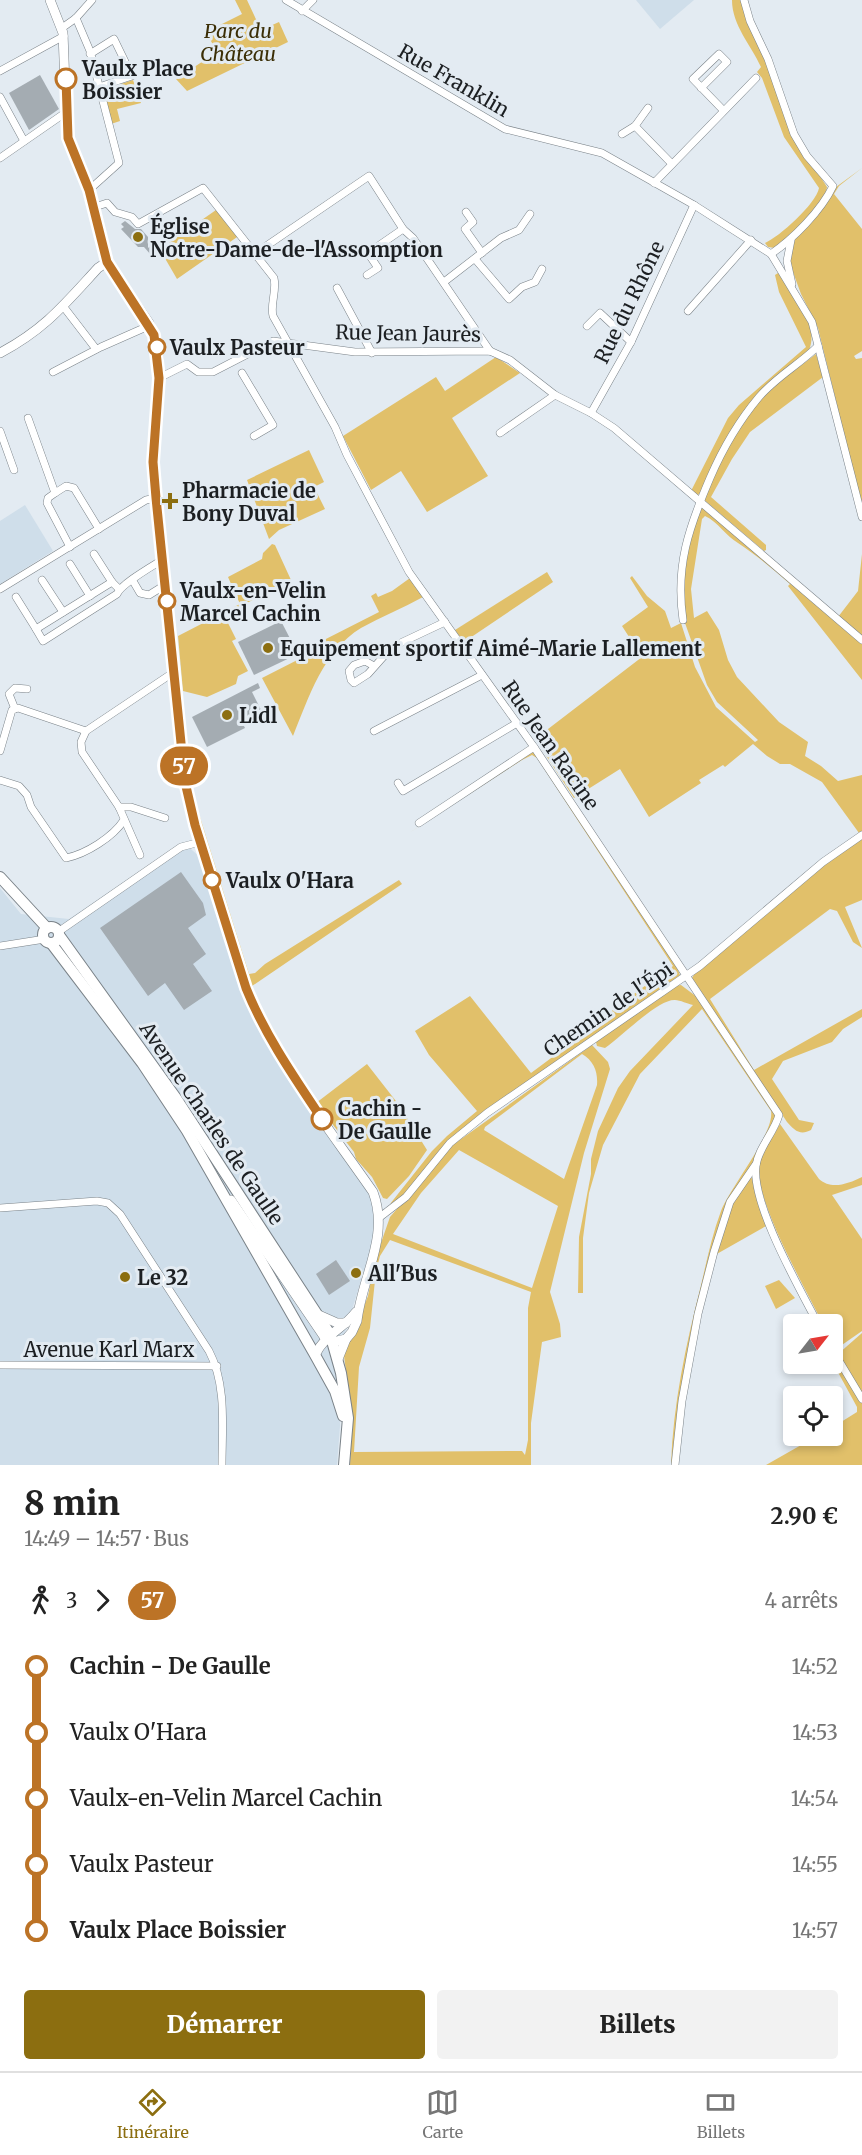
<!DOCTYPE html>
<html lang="fr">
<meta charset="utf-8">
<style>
:root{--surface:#fff;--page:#f2f2f2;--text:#222;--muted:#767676;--line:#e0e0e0;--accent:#8c6e10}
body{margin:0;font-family:Merriweather,serif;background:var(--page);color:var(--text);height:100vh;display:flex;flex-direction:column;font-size:22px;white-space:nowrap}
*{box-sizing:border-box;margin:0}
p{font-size:20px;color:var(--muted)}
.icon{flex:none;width:33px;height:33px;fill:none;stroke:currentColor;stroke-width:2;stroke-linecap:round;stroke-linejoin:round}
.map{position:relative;height:1465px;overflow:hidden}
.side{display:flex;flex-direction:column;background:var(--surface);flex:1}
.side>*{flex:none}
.badge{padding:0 12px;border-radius:20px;font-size:21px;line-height:39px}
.needle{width:39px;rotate:59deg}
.controls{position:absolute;left:783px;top:1314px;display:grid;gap:12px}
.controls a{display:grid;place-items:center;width:60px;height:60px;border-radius:6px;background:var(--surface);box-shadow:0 3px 9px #0003;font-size:30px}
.map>.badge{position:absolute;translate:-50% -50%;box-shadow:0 0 0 3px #fff}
.legs{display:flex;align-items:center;gap:9px;height:66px;padding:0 24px;font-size:20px}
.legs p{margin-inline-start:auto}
.head{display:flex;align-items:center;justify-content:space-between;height:102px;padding:0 24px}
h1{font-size:33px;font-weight:800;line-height:45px}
.cta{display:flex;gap:12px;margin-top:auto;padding:12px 24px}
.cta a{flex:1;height:69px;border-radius:6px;background:var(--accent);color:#fff;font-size:24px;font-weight:800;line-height:69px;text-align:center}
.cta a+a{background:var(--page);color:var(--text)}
ul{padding:0 24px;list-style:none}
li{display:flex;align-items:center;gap:21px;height:66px;font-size:22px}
li i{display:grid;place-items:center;width:9px;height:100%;margin:0 8px;background:currentColor}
li i::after{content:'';width:15px;height:15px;margin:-8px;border:4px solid;border-radius:50%;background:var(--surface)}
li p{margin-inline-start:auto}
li:first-child i{background:linear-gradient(#0000 50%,currentColor 0)}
li:last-child i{background:linear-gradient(currentColor 50%,#0000 0)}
.tab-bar{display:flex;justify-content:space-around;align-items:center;height:84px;border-top:2px solid var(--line);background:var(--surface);font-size:16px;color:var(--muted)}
.tab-bar a{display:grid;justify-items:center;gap:3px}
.tab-bar .selected{color:var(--accent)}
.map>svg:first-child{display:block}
</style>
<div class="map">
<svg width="862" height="1465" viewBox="0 0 862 1465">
<rect width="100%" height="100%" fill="#e3ebf2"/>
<g fill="#cfdeea">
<path d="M636,0H694L660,29Z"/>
<path d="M25,505L53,551L0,584V521Z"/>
<path d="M183,842L202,859L258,1025L288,1080L373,1200L376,1232L339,1352L340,1426L337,1465H0V888L21,914L69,919Z"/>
</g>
<g fill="#e1c06a" fill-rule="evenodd">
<path d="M235,0H247L261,30L279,22L288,42L187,91L176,79L217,52L206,32L242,14Z"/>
<path d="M732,0H742L767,60L792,133L827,187C826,203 788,238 775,248L768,247L765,243C779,237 816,204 819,188L784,137L762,78L757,72L761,67C751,45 732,25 732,0Z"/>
<path d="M133,80L141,103L117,109L120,121L111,124L103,90Z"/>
<path d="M862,168L839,186L834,194L862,229V351L854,356L856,359L862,358V507L818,328L801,294L790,264L794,239L836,187Z"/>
<path d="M216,210L240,235L177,279L159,248L163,247Z"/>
<path d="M778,273C792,294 820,324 809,350L756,395L727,437L701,492L697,496L691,491L728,418L739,405L806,347L779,292L775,275Z"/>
<path d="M816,354L823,377L750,432L732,459L711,497L766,545V550L764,551L703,499L728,442L760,400L775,385Z"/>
<path d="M496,357L520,373L452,418L488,476L427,512L401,471L371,490L343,436L436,377L445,391Z"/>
<path d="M309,450L324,482L314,487L325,509L279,530L269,539L247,480Z"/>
<path d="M701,506L862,643V680L788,586L790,584C773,569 756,555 738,543C726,536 718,522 705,516L702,519L691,589L694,618L707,611L719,630L728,660L737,677L779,722L808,742L805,756L821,766L838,781L862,775V832L859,833L822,782L790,764H780L767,756L753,744L725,767L723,765L699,780L701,783L649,817L620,769L574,798L535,739L642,657L622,626L648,607L630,578L632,576L647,596L665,611L671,628L681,623L695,667L716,707L755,742L758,740L717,702L707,685L685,623L682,611V568Z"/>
<path d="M272,544L275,545L291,580L224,615L236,639L232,641L248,671L238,676L236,684L207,697L183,691L178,636L240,604L228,577L262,559L263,553Z"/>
<path d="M862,554V638L838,617L858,591Z"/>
<path d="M547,572L553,582L464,642L455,630Z"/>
<path d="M410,578L423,597C403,608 381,617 361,628C323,651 309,697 293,736L262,678L313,652L311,647L318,643L379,612L371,596L376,593L378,597L392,591Z"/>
<path d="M533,752L549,773L675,963L680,975L448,1141L402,1197L390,1204L432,1151L447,1136L477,1111L429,1055L415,1031L470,996L531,1073C579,1038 623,1000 673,966L537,758L532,755L522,760L409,833Z"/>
<path d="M199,814L249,974L255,973L265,964L399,880L402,884L252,986L259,1004L297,1072L266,1022L250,986L196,815Z"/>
<path d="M862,839V900L845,907L862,948L853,942L837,911L830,909L710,999L754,1070L862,1009V1017L843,1029L832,1042L783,1061L772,1079L799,1120L814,1123L811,1130C800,1136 794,1130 787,1122L692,978L695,973L822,867Z"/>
<path d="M681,985L697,997L775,1113L776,1121L757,1157L732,1194L694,1322L674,1465H671C673,1404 686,1344 701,1285C707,1260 712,1235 721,1211C731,1186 775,1133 771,1111L702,1009L640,1074L603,1145L589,1193L583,1238V1293H578L579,1237L591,1174V1159L598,1131L618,1088L630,1071L693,1005C688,1004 680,1000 675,1000C658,999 620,1038 605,1048L597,1046L596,1042L674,986Z"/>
<path d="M592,1045L608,1062L610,1069L584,1153L550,1292L560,1324L561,1337L542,1342L531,1423V1465H350L352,1416L344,1356L368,1296L375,1260L390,1217L450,1147ZM582,1054C594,1061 598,1072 597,1085L564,1179L484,1130L485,1127ZM459,1150L558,1206L532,1288L393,1234L421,1193ZM390,1240L531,1292L528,1308V1440L525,1455L522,1451L354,1452L359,1367L370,1328L376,1271L380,1256Z"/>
<path d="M367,1064L399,1105L427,1150L409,1176L387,1199L383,1198L372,1177L356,1159L354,1152L316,1103Z"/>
<path d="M780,1124L819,1179C831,1190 848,1184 862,1177V1185L832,1195L862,1239V1331L839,1347H835L832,1324H823C807,1292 753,1197 759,1165C762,1150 773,1137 780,1124Z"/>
<path d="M750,1177L753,1179L817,1324H814L766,1226L715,1255L729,1207Z"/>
<path d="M779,1280L795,1298L776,1309L765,1286Z"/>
<path d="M862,1333V1396L838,1354Z"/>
<path d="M833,1353L862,1402V1465H766L817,1436H832L833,1427L857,1412V1407L834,1365Z"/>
</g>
<g fill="#a4acb2">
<path d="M40,75L59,109L29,130L9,93Z"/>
<path d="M125,221L135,229H141L148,237V248L153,244L158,249L151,255L144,247H138L121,229L124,227L121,224Z"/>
<path d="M281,621L298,654L254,675L238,642Z"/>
<path d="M258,683L260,688L252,692L262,712L242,722L245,728L207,747L192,717Z"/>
<path d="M181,872L203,903L206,915L188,928L206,954L193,964L212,991L184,1010L165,983L148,996L100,928Z"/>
<path d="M336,1260L350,1281L329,1295L316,1274Z"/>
</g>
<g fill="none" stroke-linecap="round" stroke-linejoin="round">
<defs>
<g id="street">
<path d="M286,0L505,129L602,153L694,205L771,254L812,322L862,517"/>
<path d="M744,0L750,21L768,59L794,134L807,156L833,186C821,211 793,239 771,254"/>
<path d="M302,11L313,0"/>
<path d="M76,18L90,51L119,163L89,190"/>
<path d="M62,28L76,18L92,0"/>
<path d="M90,54L114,39L132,76L99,87"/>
<path d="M0,71L64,36"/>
<path d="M701,88L727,62L719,54L693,79L723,110"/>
<path d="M0,97L24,141"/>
<path d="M635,126L672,164"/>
<path d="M622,134L635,126L648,108"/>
<path d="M0,158L65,113"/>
<path d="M654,183L756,78"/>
<path d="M95,207L107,203L115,212L132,217L138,224L203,188L274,278C277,291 270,304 273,316L335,427L347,455L409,572L534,747L779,1115C774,1133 758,1148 756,1166C751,1204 800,1289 818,1324"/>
<path d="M466,212L473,222L465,229L482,253"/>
<path d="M791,240L787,261L792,284"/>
<path d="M256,253L369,176L403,229L413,238L490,351"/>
<path d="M475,259L509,299L522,287L535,282L542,269"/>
<path d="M367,275L378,268L368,253L403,229"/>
<path d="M444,282L501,238L519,230L530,214"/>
<path d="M337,288L372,353"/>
<path d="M63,306L96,349"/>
<path d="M688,311L751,240"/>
<path d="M587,326L600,313L631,342"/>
<path d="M53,372L101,347L144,328"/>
<path d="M242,373L273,425L254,436"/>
<path d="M159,378L187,364L198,372H213L273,341L355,352L490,351L510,360L555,395L591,413L614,428L862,640"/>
<path d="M591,413L631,342L694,205"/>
<path d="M28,418L55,493L66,486L74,488L99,529"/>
<path d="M0,431L14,470"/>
<path d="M500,433L555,395"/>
<path d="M55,493L48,498L47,503L70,547"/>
<path d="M94,554L112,582"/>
<path d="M70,564L90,596"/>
<path d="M42,580L63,612"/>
<path d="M133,581L140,593L149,595L165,585"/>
<path d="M0,589L146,500L156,498"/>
<path d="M119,589L112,582L36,629L43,641L117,594C121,584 151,567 162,560"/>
<path d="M16,597L36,629"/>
<path d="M683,620C675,566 689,527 710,478C723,448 738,422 759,397C776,377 800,364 818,346"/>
<path d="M374,666L365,661L354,665L349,671L351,680L354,683L368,674L392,647L445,622"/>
<path d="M15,709L9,694L15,688L27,689"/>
<path d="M374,731L482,675"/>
<path d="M0,751L12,710L18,708L86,731"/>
<path d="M0,780L19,786L27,795L31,807L66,858C86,854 113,837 124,820"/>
<path d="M398,783L403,791L517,723"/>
<path d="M119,807H131L165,818"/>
<path d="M419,823L534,747"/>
<path d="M140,855L119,807L82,752L81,742L86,731L174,672"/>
<path d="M58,932L181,847L200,842"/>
<path d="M0,946L45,939"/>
<path d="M0,1208L97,1201L108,1203L120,1214L209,1351C227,1385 222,1428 222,1465"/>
<path d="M380,1217L406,1197L450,1143L487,1113L700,966L823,862L862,835"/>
<path d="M832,1349L862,1399"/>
<path d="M0,1365L217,1366"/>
<path d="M675,1465L682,1401L698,1314L714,1252L730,1202L756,1164"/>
</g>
<g id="secondary">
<path d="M50,0L63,33L67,138L90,193L107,262L149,323L158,352L159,378L153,462L185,782L194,821L246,988C276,1063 328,1127 373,1192C390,1237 362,1276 357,1321L352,1332L346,1339L338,1359"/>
<path d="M0,353C45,329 64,305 98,268L107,262"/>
<path d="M231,1200L325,1338L333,1342L346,1339"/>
<path d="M319,1315L337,1323H346"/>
<path d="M315,1355C326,1333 342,1330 356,1312"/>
</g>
<g id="primary">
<path d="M0,877L47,928"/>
<circle cx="51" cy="935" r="8"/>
<path d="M59,935L176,1098L330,1334L341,1373L348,1418L344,1465"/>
<path d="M51,943L142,1063L187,1131L315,1355L335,1391L343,1416"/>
</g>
</defs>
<use href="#street" stroke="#7a8288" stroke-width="8"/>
<use href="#secondary" stroke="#7a8288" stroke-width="10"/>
<use href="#primary" stroke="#7a8288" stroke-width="12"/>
<use href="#street" stroke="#fff" stroke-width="7"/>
<use href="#secondary" stroke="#fff" stroke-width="9"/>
<use href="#primary" stroke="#fff" stroke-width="10"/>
</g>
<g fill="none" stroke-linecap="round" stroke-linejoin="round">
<defs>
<path id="line-1" d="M66,79L68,138L89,190L107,262L154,335L159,378L153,462L156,498L185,782L195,825L246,988C265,1035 294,1077 322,1119"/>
</defs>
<use href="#line-1" stroke="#fff" stroke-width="14"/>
<use href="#line-1" stroke="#bc7326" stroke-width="9"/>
</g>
<g fill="#fff" stroke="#bc7326" stroke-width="3">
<circle cx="66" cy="79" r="10"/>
<circle cx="157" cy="347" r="8"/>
<circle cx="167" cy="601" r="8"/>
<circle cx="212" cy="880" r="8"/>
<circle cx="322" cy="1119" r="10"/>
</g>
<g fill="#8c6e10" stroke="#e3ebf2" stroke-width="2">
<circle cx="138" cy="237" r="6"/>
<path d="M167 492h6v6h6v6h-6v6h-6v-6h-6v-6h6z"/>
<circle cx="268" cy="648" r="6"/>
<circle cx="227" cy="715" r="6"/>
<circle cx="356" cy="1273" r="6"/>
<circle cx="125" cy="1277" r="6"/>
</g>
<g text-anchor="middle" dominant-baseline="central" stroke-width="6" stroke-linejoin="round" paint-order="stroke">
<g font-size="20" font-style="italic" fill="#3b2e06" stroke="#e3ebf2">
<text x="238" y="30">Parc du<tspan x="238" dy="23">Château</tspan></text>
</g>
<g font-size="20" font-weight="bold" fill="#1c1f22" stroke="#e3ebf2" text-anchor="start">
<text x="82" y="68">Vaulx Place<tspan x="82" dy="23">Boissier</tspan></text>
<text x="170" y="347">Vaulx Pasteur</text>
<text x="180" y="590">Vaulx-en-Velin<tspan x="180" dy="23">Marcel Cachin</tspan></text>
<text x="226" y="880">Vaulx O'Hara</text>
<text x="338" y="1108">Cachin -<tspan x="338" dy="23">De Gaulle</tspan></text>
</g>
<g font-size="20" fill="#1c1f22" stroke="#e3ebf2">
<text transform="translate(454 80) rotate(30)">Rue Franklin</text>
<text transform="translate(629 302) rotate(-64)">Rue du Rhône</text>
<text transform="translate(408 333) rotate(1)">Rue Jean Jaurès</text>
<text transform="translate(551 745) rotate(55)">Rue Jean Racine</text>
<text transform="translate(608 1009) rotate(-34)">Chemin de l'Épi</text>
<text transform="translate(212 1123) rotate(56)">Avenue Charles de Gaulle</text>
<text x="109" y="1349">Avenue Karl Marx</text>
</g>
<g font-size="20" font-weight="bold" fill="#1c1f22" stroke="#e3ebf2" text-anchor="start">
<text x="150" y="226">Église<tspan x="150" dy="23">Notre-Dame-de-l'Assomption</tspan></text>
<text x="182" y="490">Pharmacie de<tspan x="182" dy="23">Bony Duval</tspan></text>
<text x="280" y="648">Equipement sportif Aimé-Marie Lallement</text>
<text x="239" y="715">Lidl</text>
<text x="368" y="1273">All'Bus</text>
<text x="137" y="1277">Le 32</text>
</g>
</g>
</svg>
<div class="controls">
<a><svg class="needle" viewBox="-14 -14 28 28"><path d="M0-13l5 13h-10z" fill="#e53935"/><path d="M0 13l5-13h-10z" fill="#767676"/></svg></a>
<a><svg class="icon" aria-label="locate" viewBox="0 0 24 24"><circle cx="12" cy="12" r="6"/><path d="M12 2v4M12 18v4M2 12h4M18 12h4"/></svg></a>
</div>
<b class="badge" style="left:184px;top:766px;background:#bc7326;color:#fff">57</b>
</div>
<section class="side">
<div class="head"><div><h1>8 min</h1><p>14:49 – 14:57 · Bus</p></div><b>2.90 €</b></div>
<div class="legs"><svg class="icon" aria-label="walk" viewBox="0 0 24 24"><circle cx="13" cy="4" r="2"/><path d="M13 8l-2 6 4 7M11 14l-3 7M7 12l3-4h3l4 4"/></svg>3<svg class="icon" aria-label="forward" viewBox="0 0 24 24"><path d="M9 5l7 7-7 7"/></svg><b class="badge" style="background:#bc7326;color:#fff">57</b><p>4 arrêts</p></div>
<ul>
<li><i style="color:#bc7326"></i><b>Cachin - De Gaulle</b><p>14:52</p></li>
<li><i style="color:#bc7326"></i><span>Vaulx O'Hara</span><p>14:53</p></li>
<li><i style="color:#bc7326"></i><span>Vaulx-en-Velin Marcel Cachin</span><p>14:54</p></li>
<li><i style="color:#bc7326"></i><span>Vaulx Pasteur</span><p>14:55</p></li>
<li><i style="color:#bc7326"></i><b>Vaulx Place Boissier</b><p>14:57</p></li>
</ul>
<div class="cta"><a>Démarrer</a><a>Billets</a></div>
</section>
<nav class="tab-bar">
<a class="selected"><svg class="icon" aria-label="directions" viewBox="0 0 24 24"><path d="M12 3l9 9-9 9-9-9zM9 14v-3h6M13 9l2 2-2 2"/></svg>Itinéraire</a>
<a><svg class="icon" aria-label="map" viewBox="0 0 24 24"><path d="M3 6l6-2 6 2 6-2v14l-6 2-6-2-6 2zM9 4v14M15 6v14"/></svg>Carte</a>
<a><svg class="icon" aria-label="tickets" viewBox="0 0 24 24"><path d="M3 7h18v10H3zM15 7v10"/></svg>Billets</a>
</nav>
